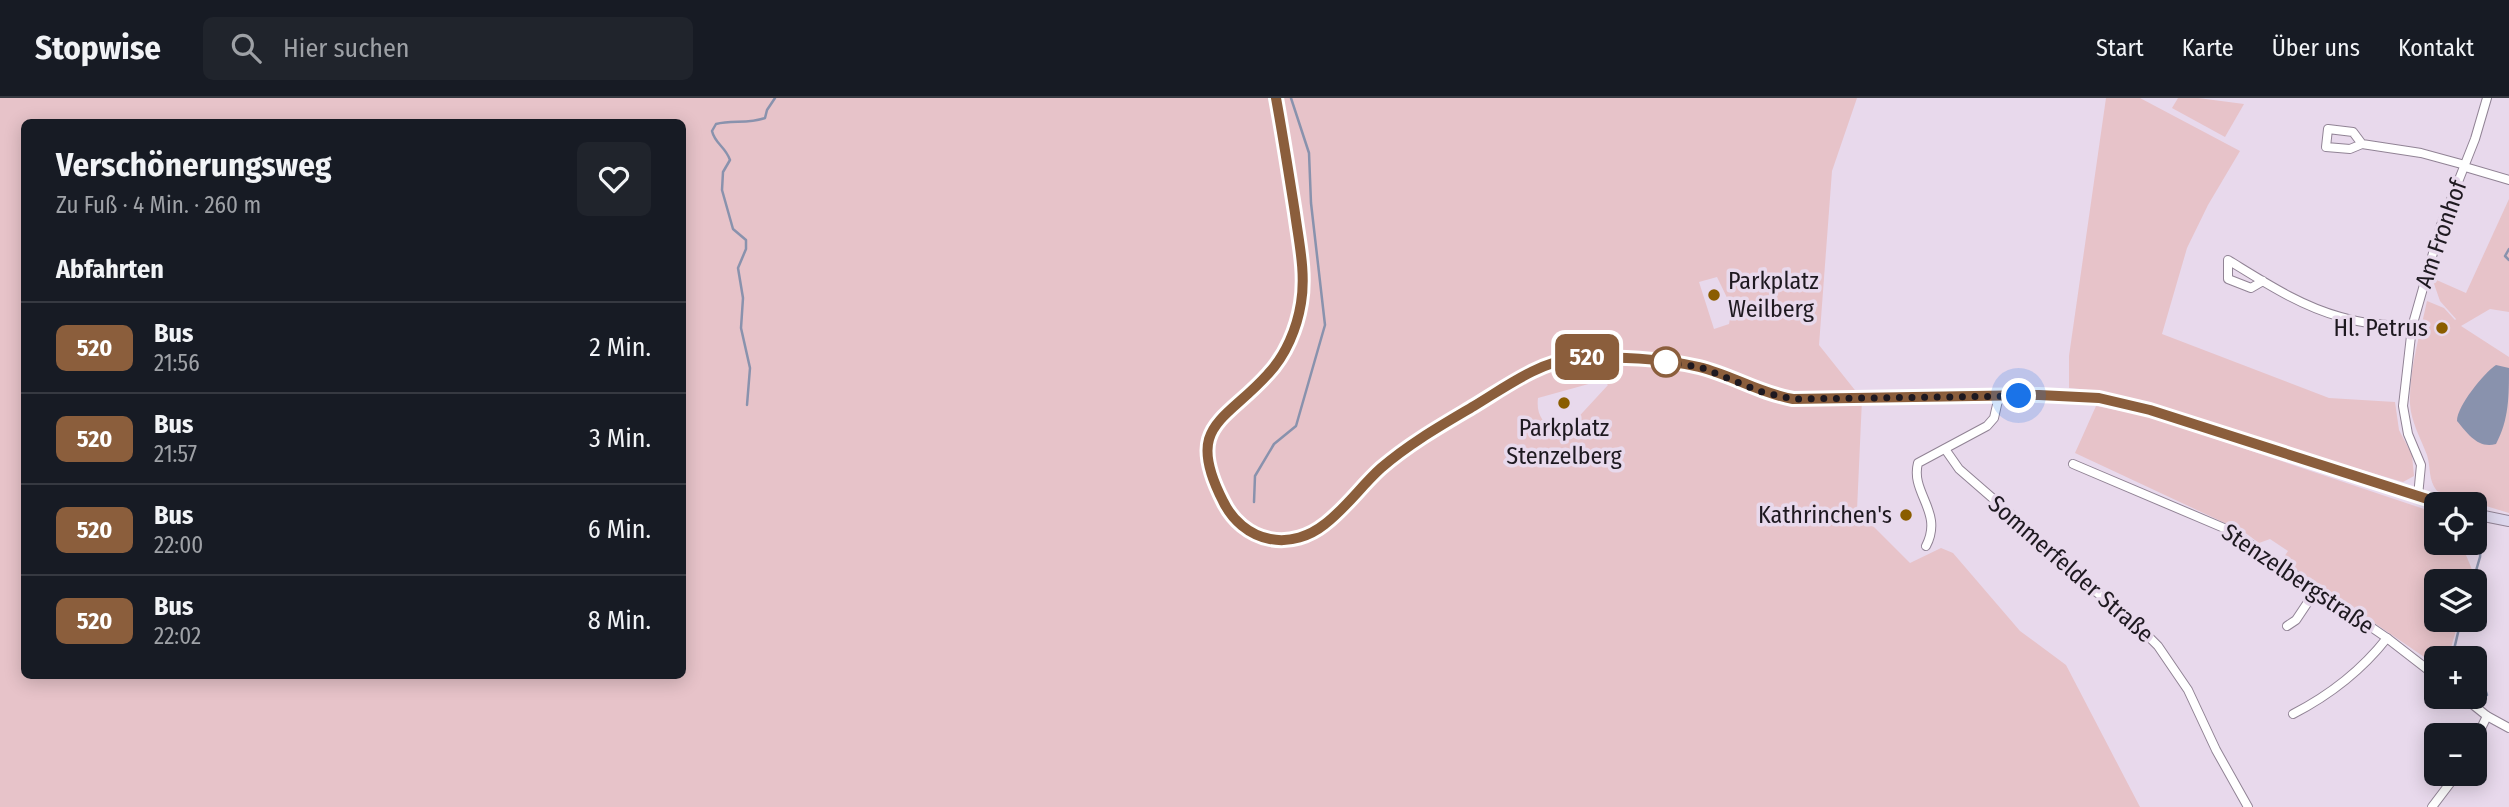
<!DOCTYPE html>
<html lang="de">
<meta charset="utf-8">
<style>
:root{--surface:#171b24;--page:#20242c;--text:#f1f3f6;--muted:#9ea1a6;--line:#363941}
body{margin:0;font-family:"Fira Sans Condensed",sans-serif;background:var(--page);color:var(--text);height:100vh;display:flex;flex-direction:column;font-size:26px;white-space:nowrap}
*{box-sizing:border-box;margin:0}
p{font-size:23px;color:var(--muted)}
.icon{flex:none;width:38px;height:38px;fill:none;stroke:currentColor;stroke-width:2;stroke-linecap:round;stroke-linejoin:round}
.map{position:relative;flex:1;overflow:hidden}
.drawer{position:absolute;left:21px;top:21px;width:665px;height:560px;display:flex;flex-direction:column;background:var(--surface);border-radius:10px;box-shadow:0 4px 18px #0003}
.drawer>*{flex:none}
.badge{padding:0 14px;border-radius:10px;font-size:24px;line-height:46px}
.buttons{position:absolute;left:2424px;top:394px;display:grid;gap:14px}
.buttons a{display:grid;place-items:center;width:63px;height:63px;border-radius:10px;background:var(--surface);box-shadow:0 4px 18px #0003;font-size:35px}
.you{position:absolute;width:35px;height:35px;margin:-18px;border:5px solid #fff;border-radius:50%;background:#1a73e8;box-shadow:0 0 0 10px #1a73e833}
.map>.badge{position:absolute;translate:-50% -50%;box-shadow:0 0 0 4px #fff}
h2{padding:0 35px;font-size:26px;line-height:63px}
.round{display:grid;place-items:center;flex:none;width:74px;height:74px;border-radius:10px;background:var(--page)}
.overview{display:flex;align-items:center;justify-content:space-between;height:119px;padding:0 35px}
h1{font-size:33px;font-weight:700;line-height:52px}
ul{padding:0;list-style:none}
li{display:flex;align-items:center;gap:21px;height:91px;padding:0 35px;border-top:2px solid var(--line)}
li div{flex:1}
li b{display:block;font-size:26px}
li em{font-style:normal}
li .badge{min-width:77px;font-weight:700;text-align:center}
header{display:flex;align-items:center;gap:42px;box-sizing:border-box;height:98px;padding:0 35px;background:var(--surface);border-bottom:2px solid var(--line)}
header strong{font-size:33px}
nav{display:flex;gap:38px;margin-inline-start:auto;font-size:24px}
.search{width:490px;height:63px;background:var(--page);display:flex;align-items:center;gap:18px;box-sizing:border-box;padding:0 24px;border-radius:10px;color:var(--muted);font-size:26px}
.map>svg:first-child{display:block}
</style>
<header>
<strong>Stopwise</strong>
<div class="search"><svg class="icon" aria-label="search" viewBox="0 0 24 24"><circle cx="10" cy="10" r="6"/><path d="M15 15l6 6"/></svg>Hier suchen</div>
<nav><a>Start</a><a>Karte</a><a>Über uns</a><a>Kontakt</a></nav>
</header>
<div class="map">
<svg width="2509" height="709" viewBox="0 0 2509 709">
<rect width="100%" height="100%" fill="#e8d9ec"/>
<g fill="#e7c3c9" fill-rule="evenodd">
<path d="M0,0H1857L1832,73L1819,247L1862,301L1857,412L1910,465L1941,450L1953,455L2020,533L2066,567L2140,709H0ZM24,24H682V578H24ZM1717,179L1732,210L1729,226L1714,231L1699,184ZM1603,282L1608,287L1572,326L1555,335C1543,324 1536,317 1538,300Z"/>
<path d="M2106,0H2140L2240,53L2208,107L2187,150L2162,236L2329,300L2395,304L2399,332L2412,357L2414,378L2403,384C2347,368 2291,351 2234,333C2180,315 2127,294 2069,290V258Z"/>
<path d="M2178,0H2198L2244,6L2225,39L2172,10Z"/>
<path d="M2509,101V214L2490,211L2461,228L2509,259V415L2437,393C2428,382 2431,370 2427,357C2421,341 2411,324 2410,306C2409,272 2420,236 2427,203L2444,210L2455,222L2456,221L2440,203L2432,180L2466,195Z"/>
<path d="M2096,308L2147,318L2436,415V444L2461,445L2473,474L2470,483H2436V522H2459L2448,560H2436V567L2282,462L2288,453L2270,441L2259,445L2244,434L2075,355Z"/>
</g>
<path fill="#8992ad" d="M2496,267L2509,270C2509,298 2509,322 2496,346C2478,351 2468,336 2457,323C2457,308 2484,275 2496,267Z"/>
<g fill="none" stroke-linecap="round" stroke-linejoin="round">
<g stroke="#8992ad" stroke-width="2.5">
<path d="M2509,151L2505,158L2509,162"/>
<path d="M747,307L750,270L741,230L743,200L738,170L746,151V142L733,131L722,92L723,74L730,62C725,48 715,46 712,33L716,26C732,22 749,26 765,20L767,12L775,0"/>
<path d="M1254,404L1255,378L1274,346L1296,328L1325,227L1311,105L1309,55L1291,0"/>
<path d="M2473,483L2480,459L2482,428"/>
<path d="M2452,560L2461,522"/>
<path d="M2474,580L2484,588L2487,597"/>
</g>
<defs>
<g id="minor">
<path d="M2362,46L2350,51L2326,49L2328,31L2353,34L2362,46L2421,55L2465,67"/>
<path d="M2465,69L2509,82"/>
<path d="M2263,183L2251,190L2228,181V162C2264,184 2300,208 2341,219C2364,226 2388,227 2412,229"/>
<path d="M1945,351L1959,371L2028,431L2059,465L2131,521L2158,548L2188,592L2216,652L2248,709"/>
<path d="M2073,366L2231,433L2387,540L2436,578"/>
<path d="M2418,398L2421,367L2408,336L2403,308L2412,229L2441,127L2475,41L2487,0"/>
<path d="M1926,448C1944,414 1910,395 1918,365L1987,328L1994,320L1999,298"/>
<path d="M2287,528L2296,522L2316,492"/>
<path d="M2462,598L2487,618L2509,630"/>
<path d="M2293,616C2330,597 2361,573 2387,540"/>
<path d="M2474,645L2487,618"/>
<path d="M2432,709L2457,676"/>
</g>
<g id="secondary">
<path d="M1276,0C1283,40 1290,80 1296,120C1300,147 1305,173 1302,199C1298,227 1287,256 1268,276C1225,323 1184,328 1223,403C1232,422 1249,437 1270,441C1290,445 1310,438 1325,426C1346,410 1362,387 1381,370C1410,345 1442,327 1474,308C1507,288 1539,264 1579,259C1617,259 1661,260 1699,269C1732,277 1759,295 1793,301L2039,297L2099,300L2150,312L2443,406"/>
<path d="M2474,416L2509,423"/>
</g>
</defs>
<use href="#minor" stroke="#918395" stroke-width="10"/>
<use href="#secondary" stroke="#918395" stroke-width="12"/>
<use href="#minor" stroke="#fff" stroke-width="8"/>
<use href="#secondary" stroke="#ddd7ed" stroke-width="10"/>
</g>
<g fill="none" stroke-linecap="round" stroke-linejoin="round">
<defs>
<path id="line" d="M1276,0C1283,38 1289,77 1295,115C1299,145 1306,175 1301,205C1297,230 1286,257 1268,276C1225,324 1184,327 1223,403C1232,422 1249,437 1270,441C1290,445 1310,438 1325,426C1346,410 1362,387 1381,370C1410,345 1442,327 1474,308C1507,288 1539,264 1578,259C1618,259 1661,260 1699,269C1732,277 1759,295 1793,301L2039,297L2099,300L2150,312L2443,406"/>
</defs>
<use href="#line" stroke="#fff" stroke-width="16"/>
<use href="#line" stroke="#8b5e3c" stroke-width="10"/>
<path stroke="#1e1920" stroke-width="7" stroke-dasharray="0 12.6" d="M1666,264L1700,269L1762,294L1793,301L2019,298"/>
</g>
<g fill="#8a5d00" stroke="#e8d9ec" stroke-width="2.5">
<circle cx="1714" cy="197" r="7"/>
<circle cx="2442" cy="230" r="7"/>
<circle cx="1564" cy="305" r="7"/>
<circle cx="1906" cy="417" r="7"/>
</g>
<circle fill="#fff" stroke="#8b5e3c" stroke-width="3.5" cx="1666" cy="264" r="14"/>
<g text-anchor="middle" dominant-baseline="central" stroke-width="7" stroke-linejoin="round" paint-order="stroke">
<g font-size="24" fill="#1e1920" stroke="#e8d9ec">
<text transform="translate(2441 136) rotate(-71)">Am Fronhof</text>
<text transform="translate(2071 471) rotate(41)">Sommerfelder Straße</text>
<text transform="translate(2298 481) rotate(34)">Stenzelbergstraße</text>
</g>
<g font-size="24" fill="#1e1920" stroke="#e8d9ec" text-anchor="end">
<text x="1728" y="183" text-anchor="start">Parkplatz<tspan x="1728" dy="28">Weilberg</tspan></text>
<text x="2428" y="230">Hl. Petrus</text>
<text x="1564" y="330" text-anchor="middle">Parkplatz<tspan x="1564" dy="28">Stenzelberg</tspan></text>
<text x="1892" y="417">Kathrinchen's</text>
</g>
</g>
</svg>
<div class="buttons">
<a><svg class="icon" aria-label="locate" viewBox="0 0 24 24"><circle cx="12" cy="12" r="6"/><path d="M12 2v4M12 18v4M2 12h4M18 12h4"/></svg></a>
<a><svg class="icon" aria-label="layers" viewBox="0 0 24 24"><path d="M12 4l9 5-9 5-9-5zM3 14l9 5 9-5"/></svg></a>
<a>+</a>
<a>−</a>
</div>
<div class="you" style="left:2019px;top:298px"></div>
<b class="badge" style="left:1587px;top:259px;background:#8b5e3c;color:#fff">520</b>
<section class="drawer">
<div class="overview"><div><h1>Verschönerungsweg</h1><p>Zu Fuß · 4 Min. · 260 m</p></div><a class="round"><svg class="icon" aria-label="heart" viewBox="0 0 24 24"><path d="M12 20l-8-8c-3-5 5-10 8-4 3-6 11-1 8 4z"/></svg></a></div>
<h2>Abfahrten</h2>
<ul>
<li><span class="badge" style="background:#8b5e3c;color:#fff">520</span><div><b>Bus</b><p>21:56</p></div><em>2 Min.</em></li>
<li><span class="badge" style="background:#8b5e3c;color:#fff">520</span><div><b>Bus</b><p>21:57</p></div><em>3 Min.</em></li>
<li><span class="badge" style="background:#8b5e3c;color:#fff">520</span><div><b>Bus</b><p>22:00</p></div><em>6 Min.</em></li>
<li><span class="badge" style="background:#8b5e3c;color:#fff">520</span><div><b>Bus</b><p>22:02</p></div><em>8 Min.</em></li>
</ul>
</section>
</div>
